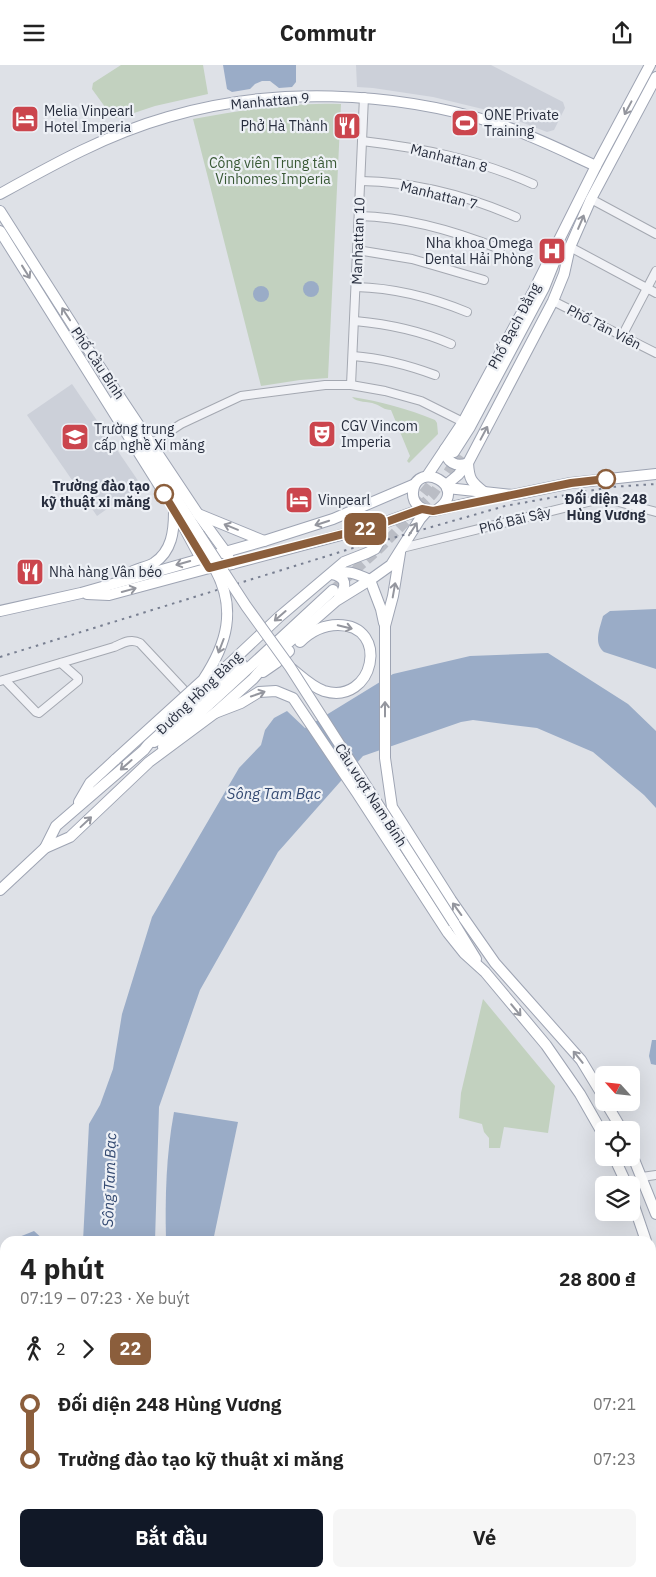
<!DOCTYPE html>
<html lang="vi">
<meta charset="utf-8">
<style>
:root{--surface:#fff;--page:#f6f6f6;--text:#222;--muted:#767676;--accent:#111827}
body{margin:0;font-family:"IBM Plex Sans",sans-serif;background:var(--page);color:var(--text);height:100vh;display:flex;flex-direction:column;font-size:19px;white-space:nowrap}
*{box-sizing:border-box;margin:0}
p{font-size:16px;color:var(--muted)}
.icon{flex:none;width:28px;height:28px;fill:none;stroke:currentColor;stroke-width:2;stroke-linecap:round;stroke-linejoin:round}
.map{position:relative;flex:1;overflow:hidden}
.details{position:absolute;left:0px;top:1171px;width:656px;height:341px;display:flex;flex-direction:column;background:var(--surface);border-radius:15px 15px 0 0;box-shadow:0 5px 20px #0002}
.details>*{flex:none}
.badge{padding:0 10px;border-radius:8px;font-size:18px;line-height:32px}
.needle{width:32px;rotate:297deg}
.controls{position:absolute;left:595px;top:1001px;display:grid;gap:10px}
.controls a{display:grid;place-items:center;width:45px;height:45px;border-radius:8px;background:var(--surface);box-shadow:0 5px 20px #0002;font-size:25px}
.map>.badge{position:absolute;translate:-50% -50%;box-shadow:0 0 0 2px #fff}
.legs{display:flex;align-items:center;gap:8px;height:55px;padding:0 20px;font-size:16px}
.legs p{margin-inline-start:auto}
.headline{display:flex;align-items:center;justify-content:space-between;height:85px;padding:0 20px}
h1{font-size:28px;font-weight:700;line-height:38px}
.cta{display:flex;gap:10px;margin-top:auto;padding:10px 20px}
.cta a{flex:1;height:58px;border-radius:8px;background:var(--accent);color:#fff;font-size:20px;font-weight:700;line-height:58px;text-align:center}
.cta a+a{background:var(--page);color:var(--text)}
ul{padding:0 20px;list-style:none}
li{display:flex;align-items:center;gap:18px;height:55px;font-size:19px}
li i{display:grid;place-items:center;width:8px;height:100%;margin:0 6px;background:currentColor}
li i::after{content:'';width:12px;height:12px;margin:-6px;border:4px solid;border-radius:50%;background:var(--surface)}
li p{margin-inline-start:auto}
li:first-child i{background:linear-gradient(#0000 50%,currentColor 0)}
li:last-child i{background:linear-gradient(currentColor 50%,#0000 0)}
header{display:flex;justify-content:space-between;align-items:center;height:65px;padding:0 20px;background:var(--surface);font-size:22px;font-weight:700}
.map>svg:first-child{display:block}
</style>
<header><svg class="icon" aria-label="menu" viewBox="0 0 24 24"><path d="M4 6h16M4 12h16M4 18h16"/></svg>Commutr<svg class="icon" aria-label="share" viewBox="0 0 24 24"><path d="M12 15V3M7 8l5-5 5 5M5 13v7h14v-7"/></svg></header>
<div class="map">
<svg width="656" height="1512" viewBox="0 0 656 1512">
<rect width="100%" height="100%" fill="#dee1e7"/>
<g fill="#ccd0d9">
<path d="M356,0H491L563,37L565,43L554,65L547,67L495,47L433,32L373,23L357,22Z"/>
<path d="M72,319L141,420L97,451L27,350Z"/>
<path d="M286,1508H529L522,1512H289Z"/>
</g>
<g fill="#c2d1bf">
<path d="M121,0H203L208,29L155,41L119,53H113L92,24L93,18Z"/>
<path d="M341,39L328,313L300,315L261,321L193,54C242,45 291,37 341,39Z"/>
<path d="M352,332C380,336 408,344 435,355L437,358L438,369L409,398L407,396L410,391L391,345C384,345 381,341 375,339C368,336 357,338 352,332Z"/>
<path d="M483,934L555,1021L548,1068L504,1062L500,1083H489V1073L484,1067L482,1059L459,1053L461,1028Z"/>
</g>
<g fill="#9aacc7">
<path d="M223,0H296V17L292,22L279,23L270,16H262L255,19L250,24L232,27L227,24Z"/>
<circle cx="311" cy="224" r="8"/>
<circle cx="261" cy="229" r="8"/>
<path d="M656,544V604L604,587C593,578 600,563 603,551L610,546Z"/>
<path d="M548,588L628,639L656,666V743L644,730L593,687L537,663L473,655L461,657L363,691L278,787L200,925L159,1042L155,1176H83L89,1059L100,1040L113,1004L122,949L152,852L239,703L261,680L265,665L274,653L287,646L305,663L393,609L470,591Z"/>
<path d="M652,975H656V1000L651,999L649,991Z"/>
<path d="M174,1047L238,1057L213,1176H166C165,1131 166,1091 174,1047Z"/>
<path d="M34,1166L45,1176H16L19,1172Z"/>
<path d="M5,1190V1225L0,1222V1197Z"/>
<path d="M67,1508H111L110,1512H66Z"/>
</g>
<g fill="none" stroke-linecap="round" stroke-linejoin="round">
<g stroke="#babdc5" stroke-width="10" stroke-dasharray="10 5" stroke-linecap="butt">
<path d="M414,440L436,413"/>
<path d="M333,525L380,483L433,429L460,390"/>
</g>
<defs>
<g id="minor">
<path d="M362,76C422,83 477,94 533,119"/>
<path d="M361,116C413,117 468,131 516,152"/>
<path d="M591,134L656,169"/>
<path d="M359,151C407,152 455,166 500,184"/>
<path d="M570,182L656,228"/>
<path d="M357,185L412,194L484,215"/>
<path d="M356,222C394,223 433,233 467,247"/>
<path d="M553,236L656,288"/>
<path d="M355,256C388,259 421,266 451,279"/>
<path d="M622,271L656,206"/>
<path d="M353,291C381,293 408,300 435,310"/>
<path d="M351,320L364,32"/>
<path d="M158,374L181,359L241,331L325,320H351L385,326L421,336L463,357"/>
<path d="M402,483L604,433L656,447"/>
<path d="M5,615L36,647L39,648L78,616V613L61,598"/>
<path d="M0,616L114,582C123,578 131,573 140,578L183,624"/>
<path d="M642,1112L656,1110"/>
<path d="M651,1443L656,1440"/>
<path d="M536,1512L544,1508"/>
</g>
<g id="major">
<path d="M0,129C54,99 108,69 168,52C272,21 392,26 495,58C530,69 563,86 596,101"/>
<path d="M0,146L86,281L198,449L225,486L232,499"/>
<path d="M0,166L174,444L200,492L209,503"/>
<path d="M115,336L199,469"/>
<path d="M445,384C446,397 456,403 468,398C469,414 471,417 484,427"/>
<path d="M454,387L470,362L544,223L554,198"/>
<path d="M427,411L463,357L534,225L596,101L650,0"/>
<path d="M446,420L458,410L468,398L553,236L564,209L570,182L591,134L656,12"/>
<path d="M447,423L513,430L571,418L656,409"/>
<path d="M438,444C470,421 416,394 413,427C412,439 422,446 433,446L495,432"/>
<path d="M198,449L264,476"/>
<path d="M400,488L393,531L385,561V693L392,742L451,835L495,898L581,995L604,1033"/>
<path d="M228,500L375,461L422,444"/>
<path d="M128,509C136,503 146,503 154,498C172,486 174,466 174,447"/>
<path d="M332,509C349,505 355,508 370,515L381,544L384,558"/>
<path d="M332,509C347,512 347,521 339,532"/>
<path d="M87,529L109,530L213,502"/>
<path d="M0,546L81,528L264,476L333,454L415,419"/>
<path d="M292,604C302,612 312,622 324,626C374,641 391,560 338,560C323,560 310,567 300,577"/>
<path d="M263,607L276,598L289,586"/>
<path d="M215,648L241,638L259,627L276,626L293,633L357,728L448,868L464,888L485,907L546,980L580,1029L604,1071"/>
<path d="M154,677L164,671L242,599"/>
<path d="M163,682L333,525"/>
<path d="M79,737L90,718L116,694"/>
<path d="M45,783L56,761L144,685L159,665L279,552L344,497L367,488L375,484L379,477L375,461"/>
<path d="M0,825L45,783L70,772L149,697L215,648L253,614L271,593L336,536L370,515L391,500L420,454L427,446"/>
<path d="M454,858L476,894"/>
<path d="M606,1038L622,1065"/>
<path d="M631,1087L656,1149"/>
<path d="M614,1092L627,1120"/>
<path d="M631,1132L646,1176"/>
<path d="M651,1195L656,1212"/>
</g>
</defs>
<use href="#minor" stroke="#a4a8b1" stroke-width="10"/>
<use href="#major" stroke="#9ea4b3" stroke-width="12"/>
<use href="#minor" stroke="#f1f2f6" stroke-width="8"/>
<use href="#major" stroke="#fff" stroke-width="10"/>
<path stroke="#787f91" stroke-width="2" stroke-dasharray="2.5 5" stroke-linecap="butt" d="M0,592L366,479L379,477L505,441L611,422L656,419"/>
<defs>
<g id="major-bridge">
<path d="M199,469L246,541L290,602L454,858"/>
<path d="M116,694L203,615C227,579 237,544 215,504"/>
</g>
</defs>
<use href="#major-bridge" stroke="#9ea4b3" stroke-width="12" stroke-linecap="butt"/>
<use href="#major-bridge" stroke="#fff" stroke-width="10"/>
</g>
<defs><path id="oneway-shaft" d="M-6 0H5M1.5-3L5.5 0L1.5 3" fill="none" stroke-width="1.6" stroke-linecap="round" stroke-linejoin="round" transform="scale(1.25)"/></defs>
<g stroke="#94969e">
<use href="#oneway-shaft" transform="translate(628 43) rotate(118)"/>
<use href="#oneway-shaft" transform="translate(581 157) rotate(-67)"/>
<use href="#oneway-shaft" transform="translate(26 207) rotate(58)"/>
<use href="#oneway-shaft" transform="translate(66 249) rotate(-123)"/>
<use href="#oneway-shaft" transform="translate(484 368) rotate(-62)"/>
<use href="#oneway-shaft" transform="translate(322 458) rotate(162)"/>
<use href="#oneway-shaft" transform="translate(231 462) rotate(-158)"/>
<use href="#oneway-shaft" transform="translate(413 464) rotate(-57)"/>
<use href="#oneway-shaft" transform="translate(183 498) rotate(164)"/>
<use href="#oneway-shaft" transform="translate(129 525) rotate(-15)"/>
<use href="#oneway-shaft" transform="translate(394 525) rotate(-80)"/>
<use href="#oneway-shaft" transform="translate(280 551) rotate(139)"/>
<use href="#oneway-shaft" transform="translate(345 562) rotate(13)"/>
<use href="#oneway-shaft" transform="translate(221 581) rotate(111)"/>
<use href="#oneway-shaft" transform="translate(258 629) rotate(-19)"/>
<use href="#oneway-shaft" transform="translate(385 644) rotate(-90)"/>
<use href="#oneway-shaft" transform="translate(126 700) rotate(139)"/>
<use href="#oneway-shaft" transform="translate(86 757) rotate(-43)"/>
<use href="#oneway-shaft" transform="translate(457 844) rotate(-126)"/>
<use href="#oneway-shaft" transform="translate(516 945) rotate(50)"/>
<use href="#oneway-shaft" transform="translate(578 992) rotate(-129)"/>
</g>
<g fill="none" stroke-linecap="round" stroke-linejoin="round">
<defs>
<path id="line-1" d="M164,429L209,503L375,461L422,444L433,446L571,418L606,414"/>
</defs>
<use href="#line-1" stroke="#fff" stroke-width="11"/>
<use href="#line-1" stroke="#8b5e3c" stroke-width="8"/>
</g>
<defs>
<symbol id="hotel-square" viewBox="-11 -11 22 22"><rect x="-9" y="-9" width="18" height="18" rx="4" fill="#cb454d" stroke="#edf0f5"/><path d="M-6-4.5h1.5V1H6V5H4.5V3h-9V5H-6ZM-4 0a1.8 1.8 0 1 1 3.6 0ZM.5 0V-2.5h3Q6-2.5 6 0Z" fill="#fff"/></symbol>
<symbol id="stadium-square" viewBox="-11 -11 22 22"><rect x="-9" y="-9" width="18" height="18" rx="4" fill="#cb454d" stroke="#edf0f5"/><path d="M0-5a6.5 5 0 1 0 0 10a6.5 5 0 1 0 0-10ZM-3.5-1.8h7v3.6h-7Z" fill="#fff"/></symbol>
<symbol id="restaurant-square" viewBox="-11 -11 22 22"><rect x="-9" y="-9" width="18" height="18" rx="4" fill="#cb454d" stroke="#edf0f5"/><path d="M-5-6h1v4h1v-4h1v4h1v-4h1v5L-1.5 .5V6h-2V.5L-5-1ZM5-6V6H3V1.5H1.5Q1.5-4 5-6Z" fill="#fff"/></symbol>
<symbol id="hospital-square" viewBox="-11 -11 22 22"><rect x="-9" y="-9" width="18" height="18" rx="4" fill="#cb454d" stroke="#edf0f5"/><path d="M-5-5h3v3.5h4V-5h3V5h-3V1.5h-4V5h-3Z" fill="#fff"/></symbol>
<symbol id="theatre-square" viewBox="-11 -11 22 22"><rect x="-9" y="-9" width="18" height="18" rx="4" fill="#cb454d" stroke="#edf0f5"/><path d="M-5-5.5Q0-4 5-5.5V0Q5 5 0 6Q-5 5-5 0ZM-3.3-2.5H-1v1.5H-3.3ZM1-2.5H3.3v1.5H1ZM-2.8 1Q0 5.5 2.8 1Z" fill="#fff"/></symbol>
<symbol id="university-square" viewBox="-11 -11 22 22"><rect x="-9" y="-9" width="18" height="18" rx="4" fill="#cb454d" stroke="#edf0f5"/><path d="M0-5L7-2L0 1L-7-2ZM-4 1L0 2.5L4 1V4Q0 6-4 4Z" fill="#fff"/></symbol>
</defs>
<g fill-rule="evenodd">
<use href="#hotel-square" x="9" y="38" width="32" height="32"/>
<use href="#stadium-square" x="449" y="42" width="32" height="32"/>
<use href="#restaurant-square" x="331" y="45" width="32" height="32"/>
<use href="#hospital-square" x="536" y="170" width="32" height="32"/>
<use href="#theatre-square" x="306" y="353" width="32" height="32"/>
<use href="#university-square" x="59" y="356" width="32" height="32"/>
<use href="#hotel-square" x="283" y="419" width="32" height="32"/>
<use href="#restaurant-square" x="14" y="491" width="32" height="32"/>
</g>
<g fill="#fff" stroke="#8b5e3c" stroke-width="2.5">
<circle cx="606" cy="414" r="9"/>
<circle cx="164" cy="429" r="9"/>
</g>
<g text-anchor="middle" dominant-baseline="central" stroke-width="4.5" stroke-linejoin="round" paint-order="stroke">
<g font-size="14" fill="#282e3e" stroke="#edf0f5">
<text transform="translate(270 36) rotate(-5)">Manhattan 9</text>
<text transform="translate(449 93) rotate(14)">Manhattan 8</text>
<text transform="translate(439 130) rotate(14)">Manhattan 7</text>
<text transform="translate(358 176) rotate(-88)">Manhattan 10</text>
<text transform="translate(514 261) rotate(-62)">Phố Bạch Đằng</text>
<text transform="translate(604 262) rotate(27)">Phố Tản Viên</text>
<text transform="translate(98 298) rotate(56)">Phố Cầu Bính</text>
<text transform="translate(515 455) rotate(-14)">Phố Bãi Sậy</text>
<text transform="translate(199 628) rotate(-44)">Đường Hồng Bàng</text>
<text transform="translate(371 730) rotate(57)">Cầu vượt Nam Bính</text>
</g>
<g font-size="14" fill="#282e3e" stroke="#edf0f5" text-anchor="start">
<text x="44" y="46">Melia Vinpearl<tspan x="44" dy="16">Hotel Imperia</tspan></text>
<text x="484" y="50">ONE Private<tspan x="484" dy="16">Training</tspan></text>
<text x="328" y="61" text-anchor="end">Phở Hà Thành</text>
<text x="533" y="178" text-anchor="end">Nha khoa Omega<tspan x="533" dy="16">Dental Hải Phòng</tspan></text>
<text x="341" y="361">CGV Vincom<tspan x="341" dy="16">Imperia</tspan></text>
<text x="94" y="364">Trường trung<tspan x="94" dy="16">cấp nghề Xi măng</tspan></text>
<text x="318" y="435">Vinpearl</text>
<text x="49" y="507">Nhà hàng Vân béo</text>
</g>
<g font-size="14" fill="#395935" stroke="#edf0f5">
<text x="273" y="98">Công viên Trung tâm<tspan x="273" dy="16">Vinhomes Imperia</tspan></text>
</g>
<g font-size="14" font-weight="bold" fill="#282e3e" stroke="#edf0f5" text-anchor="end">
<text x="150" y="421">Trường đào tạo<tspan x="150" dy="16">kỹ thuật xi măng</tspan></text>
<text x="606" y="434" text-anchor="middle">Đối diện 248<tspan x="606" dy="16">Hùng Vương</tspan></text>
</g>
<g font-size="15" font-style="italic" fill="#334971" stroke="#edf0f5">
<text x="274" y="728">Sông Tam Bạc</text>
<text transform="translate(109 1115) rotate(-88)">Sông Tam Bạc</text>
</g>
</g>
</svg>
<div class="controls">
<a><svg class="needle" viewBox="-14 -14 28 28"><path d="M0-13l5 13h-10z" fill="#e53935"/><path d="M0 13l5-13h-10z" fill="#767676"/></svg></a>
<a><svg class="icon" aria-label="locate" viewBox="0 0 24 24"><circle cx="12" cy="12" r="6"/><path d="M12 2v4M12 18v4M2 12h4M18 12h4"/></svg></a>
<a><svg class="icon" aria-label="layers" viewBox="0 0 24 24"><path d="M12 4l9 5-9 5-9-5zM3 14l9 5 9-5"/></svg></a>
</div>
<b class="badge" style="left:365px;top:464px;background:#8b5e3c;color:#fff">22</b>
<section class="details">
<div class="headline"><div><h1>4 phút</h1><p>07:19 – 07:23 · Xe buýt</p></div><b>28 800 ₫</b></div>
<div class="legs"><svg class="icon" aria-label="walk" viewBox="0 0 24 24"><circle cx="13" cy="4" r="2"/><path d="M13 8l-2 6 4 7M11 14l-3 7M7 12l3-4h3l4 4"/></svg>2<svg class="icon" aria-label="forward" viewBox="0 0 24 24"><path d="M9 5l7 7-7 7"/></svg><b class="badge" style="background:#8b5e3c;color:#fff">22</b></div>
<ul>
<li><i style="color:#8b5e3c"></i><b>Đối diện 248 Hùng Vương</b><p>07:21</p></li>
<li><i style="color:#8b5e3c"></i><b>Trường đào tạo kỹ thuật xi măng</b><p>07:23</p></li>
</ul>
<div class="cta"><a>Bắt đầu</a><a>Vé</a></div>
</section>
</div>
